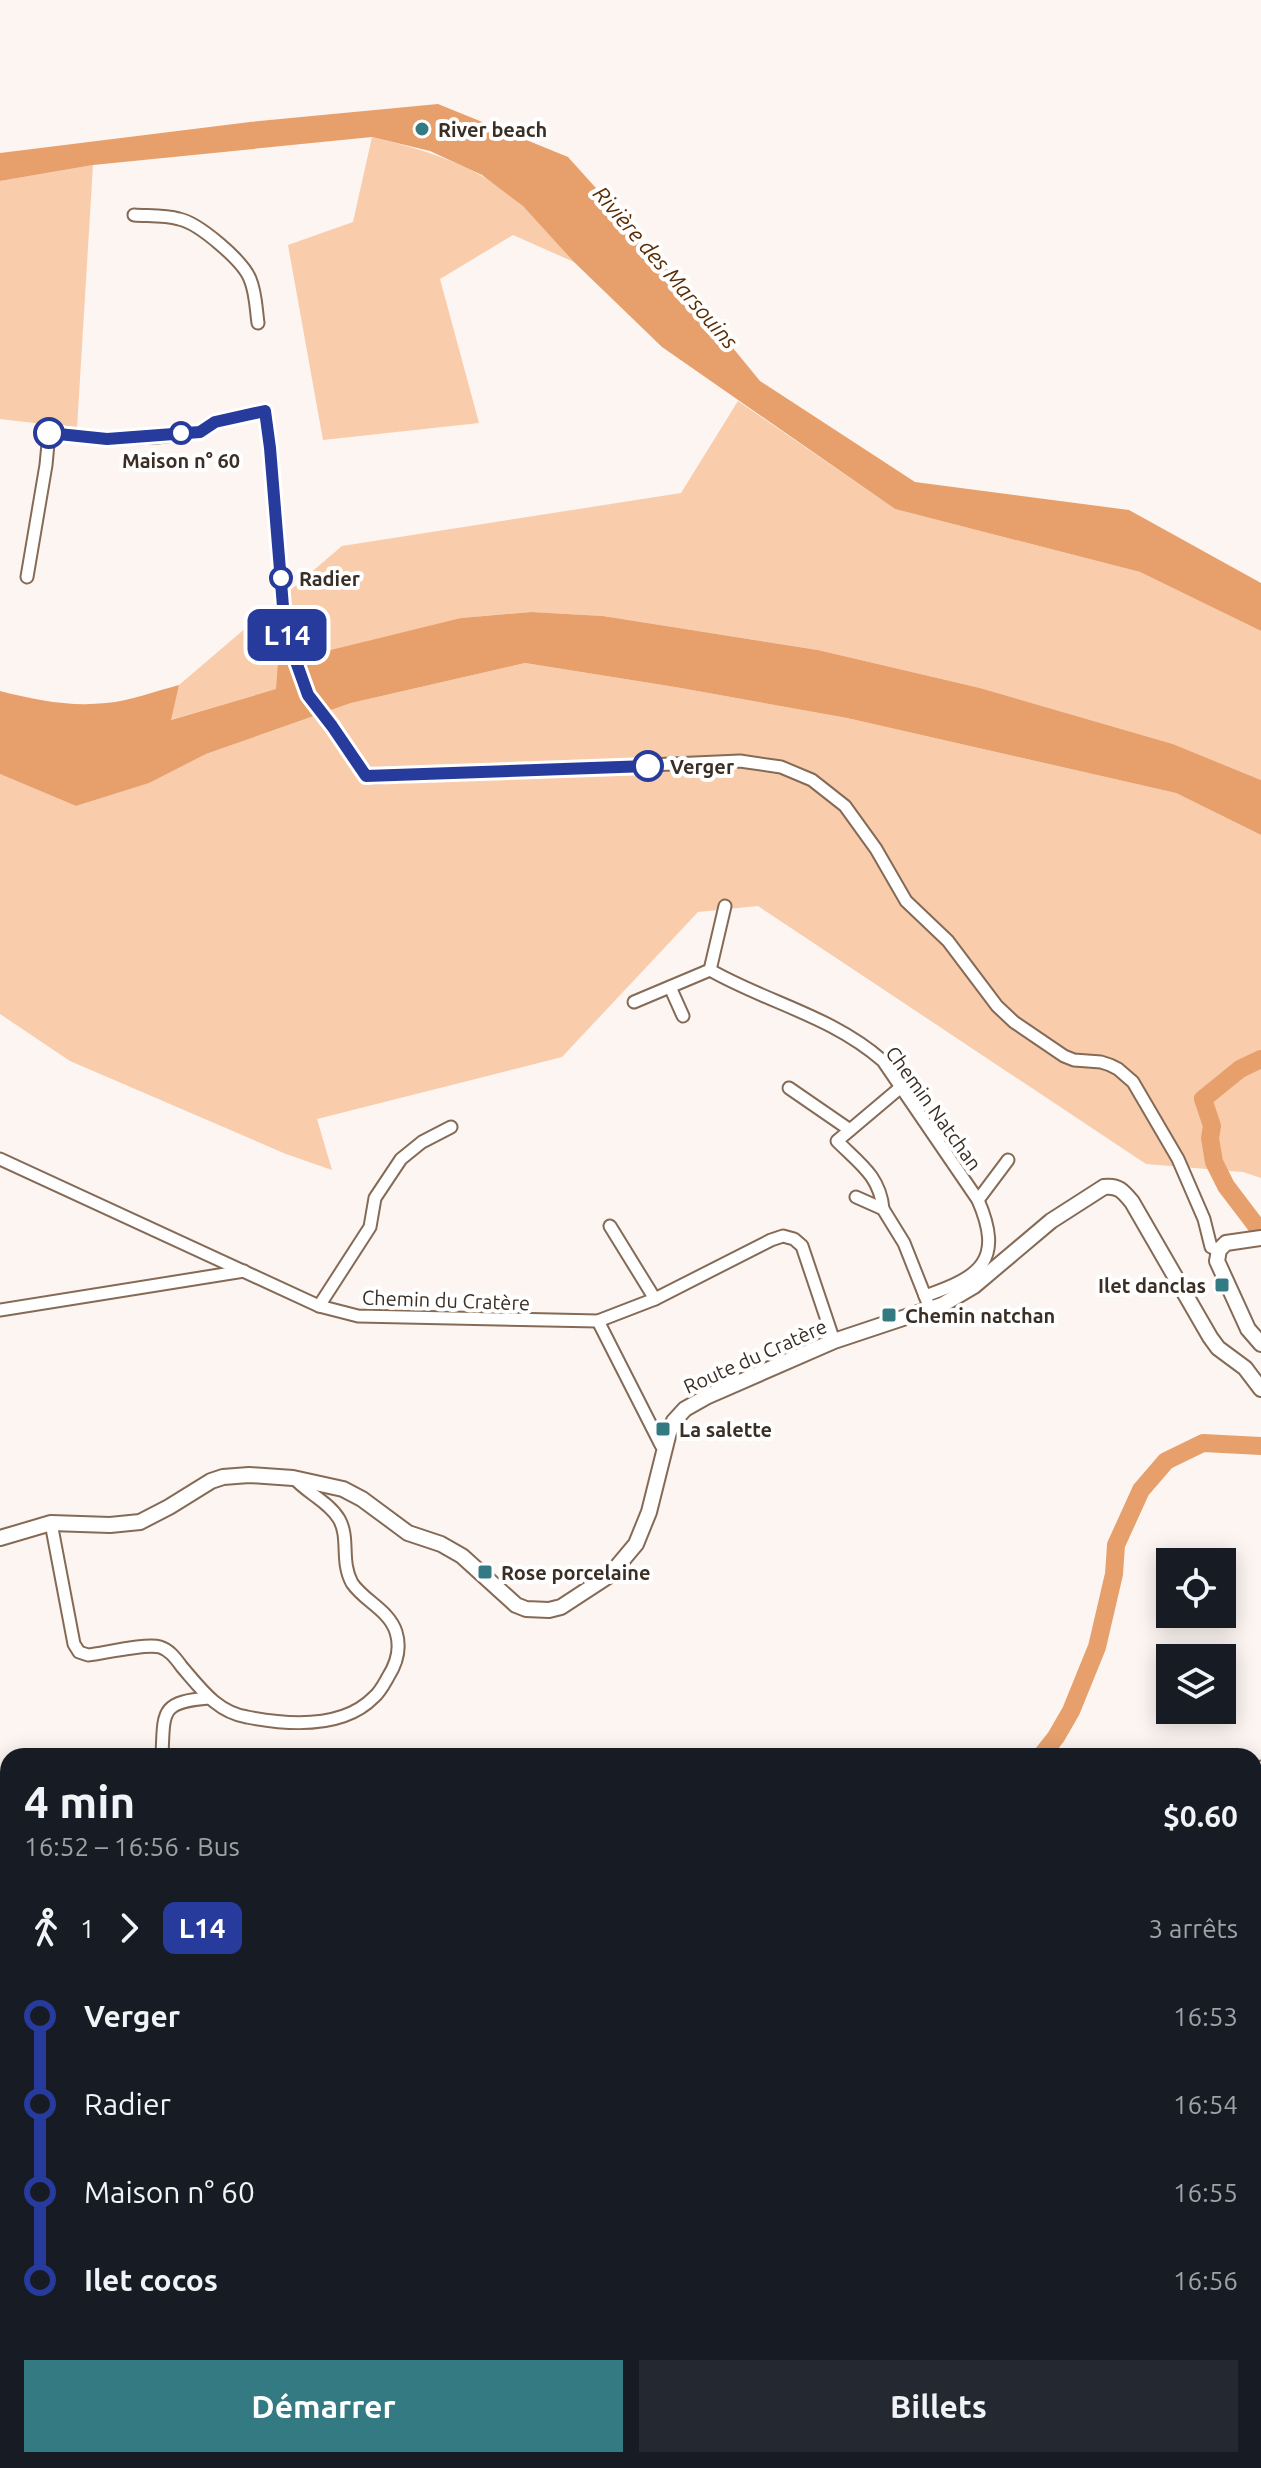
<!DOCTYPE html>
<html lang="fr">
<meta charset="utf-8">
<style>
:root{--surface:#171b24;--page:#242831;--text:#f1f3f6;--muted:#9ea1a6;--accent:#337a83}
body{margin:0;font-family:Ubuntu,sans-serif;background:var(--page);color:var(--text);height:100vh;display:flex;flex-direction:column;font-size:30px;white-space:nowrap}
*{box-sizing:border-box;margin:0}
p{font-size:26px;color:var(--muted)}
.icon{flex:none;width:44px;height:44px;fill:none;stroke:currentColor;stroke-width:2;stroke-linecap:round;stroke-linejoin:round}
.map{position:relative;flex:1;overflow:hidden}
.side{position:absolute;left:0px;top:1748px;width:1262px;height:720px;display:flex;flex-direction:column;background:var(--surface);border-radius:24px 24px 0 0;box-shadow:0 4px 20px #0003}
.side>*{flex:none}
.badge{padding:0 16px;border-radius:12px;font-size:28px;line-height:52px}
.tools{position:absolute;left:1156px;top:1548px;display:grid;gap:16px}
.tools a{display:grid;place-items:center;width:80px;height:80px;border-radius:0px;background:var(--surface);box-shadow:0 4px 20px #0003;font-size:40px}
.map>.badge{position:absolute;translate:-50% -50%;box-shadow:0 0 0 4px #fff}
.legs{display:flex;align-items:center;gap:12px;height:88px;padding:0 24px;font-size:26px}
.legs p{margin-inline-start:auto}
.head{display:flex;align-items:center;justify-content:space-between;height:136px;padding:0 24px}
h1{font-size:44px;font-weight:600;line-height:60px}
.cta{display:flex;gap:16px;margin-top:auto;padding:16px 24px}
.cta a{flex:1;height:92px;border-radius:0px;background:var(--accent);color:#fff;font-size:32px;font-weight:600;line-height:92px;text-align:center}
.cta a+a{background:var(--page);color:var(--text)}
ul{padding:0 24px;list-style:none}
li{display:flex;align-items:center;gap:28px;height:88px;font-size:30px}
li i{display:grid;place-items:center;width:12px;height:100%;margin:0 10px;background:currentColor}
li i::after{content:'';width:20px;height:20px;margin:-10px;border:6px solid;border-radius:50%;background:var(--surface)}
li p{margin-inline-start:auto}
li:first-child i{background:linear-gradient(#0000 50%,currentColor 0)}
li:last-child i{background:linear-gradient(currentColor 50%,#0000 0)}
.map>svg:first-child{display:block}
</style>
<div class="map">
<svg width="1261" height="2468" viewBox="0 0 1261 2468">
<rect width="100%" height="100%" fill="#fcf5f1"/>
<g fill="#f9ccac">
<path d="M372,137C429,151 480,166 523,206C542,223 558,243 574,262L513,235L440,279L479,423L323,440L288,245L353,222Z"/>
<path d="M93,165L77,428L0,419V181Z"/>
<path d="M738,401L895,509L1140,572L1261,631V780L1173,744L980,688L818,650L603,616L531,612L461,618L277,689L170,720L179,685L342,546L681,493Z"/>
<path d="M525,663L675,687L847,718L1176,793L1261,835V1178L1243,1172L1146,1164L758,906L698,912L562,1057L317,1119L332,1170L286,1154L70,1061L0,1014V774L76,806L148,783L206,754L351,703Z"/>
</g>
<g fill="#e7a06c">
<path d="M438,104L568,157L659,258L760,381L915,482L1129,510L1261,583V631L1140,572L895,509L662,347L574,262L523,206L482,175L430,151L372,137L93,165L0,181V153L250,122Z"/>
<path d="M531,612L603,616L818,650L980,688L1173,744L1261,780V835L1176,793L847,718L675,687L525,663L351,703L206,754L149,783L76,806L0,774V691C35,700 70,707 106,703C130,701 156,691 179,685L171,720L276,689L278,663L461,618Z"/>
</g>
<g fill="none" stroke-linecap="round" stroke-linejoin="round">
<path stroke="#e7a06c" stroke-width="3" d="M707,2460L709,2468"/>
<g stroke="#e7a06c" stroke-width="18">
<path d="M1261,1059L1240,1069L1203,1099L1212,1126L1210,1138L1214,1162L1226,1186L1261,1232"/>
<path d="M1041,1756L1056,1737L1071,1711L1097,1647L1114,1574L1116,1545L1141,1490L1166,1461L1203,1443L1261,1446"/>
<path d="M196,2460L197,2468"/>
</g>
<defs>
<g id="minor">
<path d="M134,215C149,216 165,215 179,219C199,223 243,261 250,279C256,293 256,309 258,323"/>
<path d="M27,577L46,465L49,433L107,439L157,437L200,432L215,422L265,411L270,448L285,631L308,695L332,726L366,776L374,777L740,761L781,767L812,780L845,806L876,849L906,901L948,941L997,1006L1014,1022L1064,1056L1074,1060L1101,1062L1110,1065L1118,1069L1133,1082L1178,1159L1204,1219L1211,1247L1219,1250"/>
<path d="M725,906L710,970C768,1003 832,1016 883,1061L978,1200C1004,1260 981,1277 925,1296"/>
<path d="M670,987L683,1016"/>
<path d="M634,1002L710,970"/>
<path d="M789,1088L850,1130"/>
<path d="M0,1159L319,1306L358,1316L598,1321L655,1299L771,1240L783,1236L794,1239L802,1246L834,1341"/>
<path d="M856,1197L883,1209L904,1243L927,1301"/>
<path d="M978,1200L1008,1160"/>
<path d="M883,1209C880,1176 859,1163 837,1141L901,1087"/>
<path d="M610,1226L655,1299"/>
<path d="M319,1306L370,1227L375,1198L401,1159L422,1142L451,1127"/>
<path d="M0,1310L244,1271"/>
<path d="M598,1321L661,1445L664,1447"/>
<path d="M51,1523L74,1644L79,1652L88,1655C105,1653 146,1643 160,1647C170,1650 176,1659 182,1667C201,1689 217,1712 247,1717C288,1725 343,1729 374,1697C380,1692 384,1684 388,1677C397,1663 401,1648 396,1632C389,1610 364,1601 352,1583C340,1561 350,1538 339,1519C329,1502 307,1493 294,1478"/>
<path d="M162,1756C164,1711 160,1702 209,1698"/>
<path d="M1254,1774L1261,1767"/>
<path d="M1254,1851L1261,1844"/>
<path d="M1254,1888L1261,1879"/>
<path d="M1254,1914L1261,1906"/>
<path d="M0,1921L8,1911"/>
<path d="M0,1939L8,1946"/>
<path d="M1254,1945L1261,1935"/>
<path d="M0,2034L8,2033"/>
<path d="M1254,2096L1261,2101"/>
<path d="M1254,2215L1261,2207"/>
<path d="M1029,2468L1036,2460"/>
</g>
<g id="tertiary">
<path d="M1261,1238L1226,1243L1219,1250L1217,1261L1248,1329L1261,1344"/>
<path d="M0,1538L51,1523L110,1525L140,1522L169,1507L211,1481L223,1477L249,1475L293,1478L343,1489L362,1499L408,1533L441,1544L462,1556L516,1605L526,1609L549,1610L561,1607L610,1575L636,1544L649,1512L669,1432L674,1421L685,1409L708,1396L834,1341L942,1305L974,1286L1051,1221L1104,1187C1118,1185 1123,1191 1132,1202L1210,1337L1218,1348L1245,1368L1261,1389"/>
</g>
</defs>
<use href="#minor" stroke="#856a56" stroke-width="15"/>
<use href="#tertiary" stroke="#856a56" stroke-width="18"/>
<use href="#minor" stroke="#fff" stroke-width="11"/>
<use href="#tertiary" stroke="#fff" stroke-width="14"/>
</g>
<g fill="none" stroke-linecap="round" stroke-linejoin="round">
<defs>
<path id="line-1" d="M49,433L107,439L200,432L215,422L265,411L270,448L285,631L308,695L332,726L366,776L648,766"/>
</defs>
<use href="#line-1" stroke="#fff" stroke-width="18"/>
<use href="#line-1" stroke="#263b9c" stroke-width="12"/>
</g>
<g fill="#337a83" stroke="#fff" stroke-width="3">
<circle cx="422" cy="129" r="8"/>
<rect x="1214" y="1277" width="16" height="16" rx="4"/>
<rect x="881" y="1307" width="16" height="16" rx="4"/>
<rect x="655" y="1421" width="16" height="16" rx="4"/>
<rect x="477" y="1564" width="16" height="16" rx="4"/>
</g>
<g fill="#fff" stroke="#263b9c" stroke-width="4">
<circle cx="49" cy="433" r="14"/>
<circle cx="181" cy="433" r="10"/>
<circle cx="281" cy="578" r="10"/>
<circle cx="648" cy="766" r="14"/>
</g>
<g text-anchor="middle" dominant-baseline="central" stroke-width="8" stroke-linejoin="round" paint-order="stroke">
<g font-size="20" font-weight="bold" fill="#3a2e25" stroke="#fff" text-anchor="start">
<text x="438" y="129">River beach</text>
<text x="1206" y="1285" text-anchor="end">Ilet danclas</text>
<text x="905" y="1315">Chemin natchan</text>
<text x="679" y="1429">La salette</text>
<text x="501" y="1572">Rose porcelaine</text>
</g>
<g font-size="20" font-weight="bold" fill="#3a2e25" stroke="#fff" text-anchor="start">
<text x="181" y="460" text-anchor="middle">Maison n° 60</text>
<text x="299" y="578">Radier</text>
<text x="670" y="766">Verger</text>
</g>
<g font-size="20" fill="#3a2e25" stroke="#fff">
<text transform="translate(934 1108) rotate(54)">Chemin Natchan</text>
<text transform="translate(446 1300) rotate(2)">Chemin du Cratère</text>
<text transform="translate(755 1356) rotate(-24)">Route du Cratère</text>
</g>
<g font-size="22" font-style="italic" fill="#5a2d03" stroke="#fff">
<text transform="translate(666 267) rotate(49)">Rivière des Marsouins</text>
</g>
</g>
</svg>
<div class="tools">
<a><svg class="icon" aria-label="locate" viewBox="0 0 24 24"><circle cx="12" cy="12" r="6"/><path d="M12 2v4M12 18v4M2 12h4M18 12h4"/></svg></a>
<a><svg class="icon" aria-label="layers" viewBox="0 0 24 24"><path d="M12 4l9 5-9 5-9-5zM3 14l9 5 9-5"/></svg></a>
</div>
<b class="badge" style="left:287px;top:635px;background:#263b9c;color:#fff">L14</b>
<section class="side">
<div class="head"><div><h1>4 min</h1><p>16:52 – 16:56 · Bus</p></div><b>$0.60</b></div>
<div class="legs"><svg class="icon" aria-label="walk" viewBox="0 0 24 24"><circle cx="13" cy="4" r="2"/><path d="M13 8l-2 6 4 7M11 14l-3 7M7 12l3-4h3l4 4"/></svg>1<svg class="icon" aria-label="forward" viewBox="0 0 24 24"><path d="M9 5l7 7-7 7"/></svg><b class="badge" style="background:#263b9c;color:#fff">L14</b><p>3 arrêts</p></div>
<ul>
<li><i style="color:#263b9c"></i><b>Verger</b><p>16:53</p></li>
<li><i style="color:#263b9c"></i><span>Radier</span><p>16:54</p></li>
<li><i style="color:#263b9c"></i><span>Maison n° 60</span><p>16:55</p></li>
<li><i style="color:#263b9c"></i><b>Ilet cocos</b><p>16:56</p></li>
</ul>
<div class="cta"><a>Démarrer</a><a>Billets</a></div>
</section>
</div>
